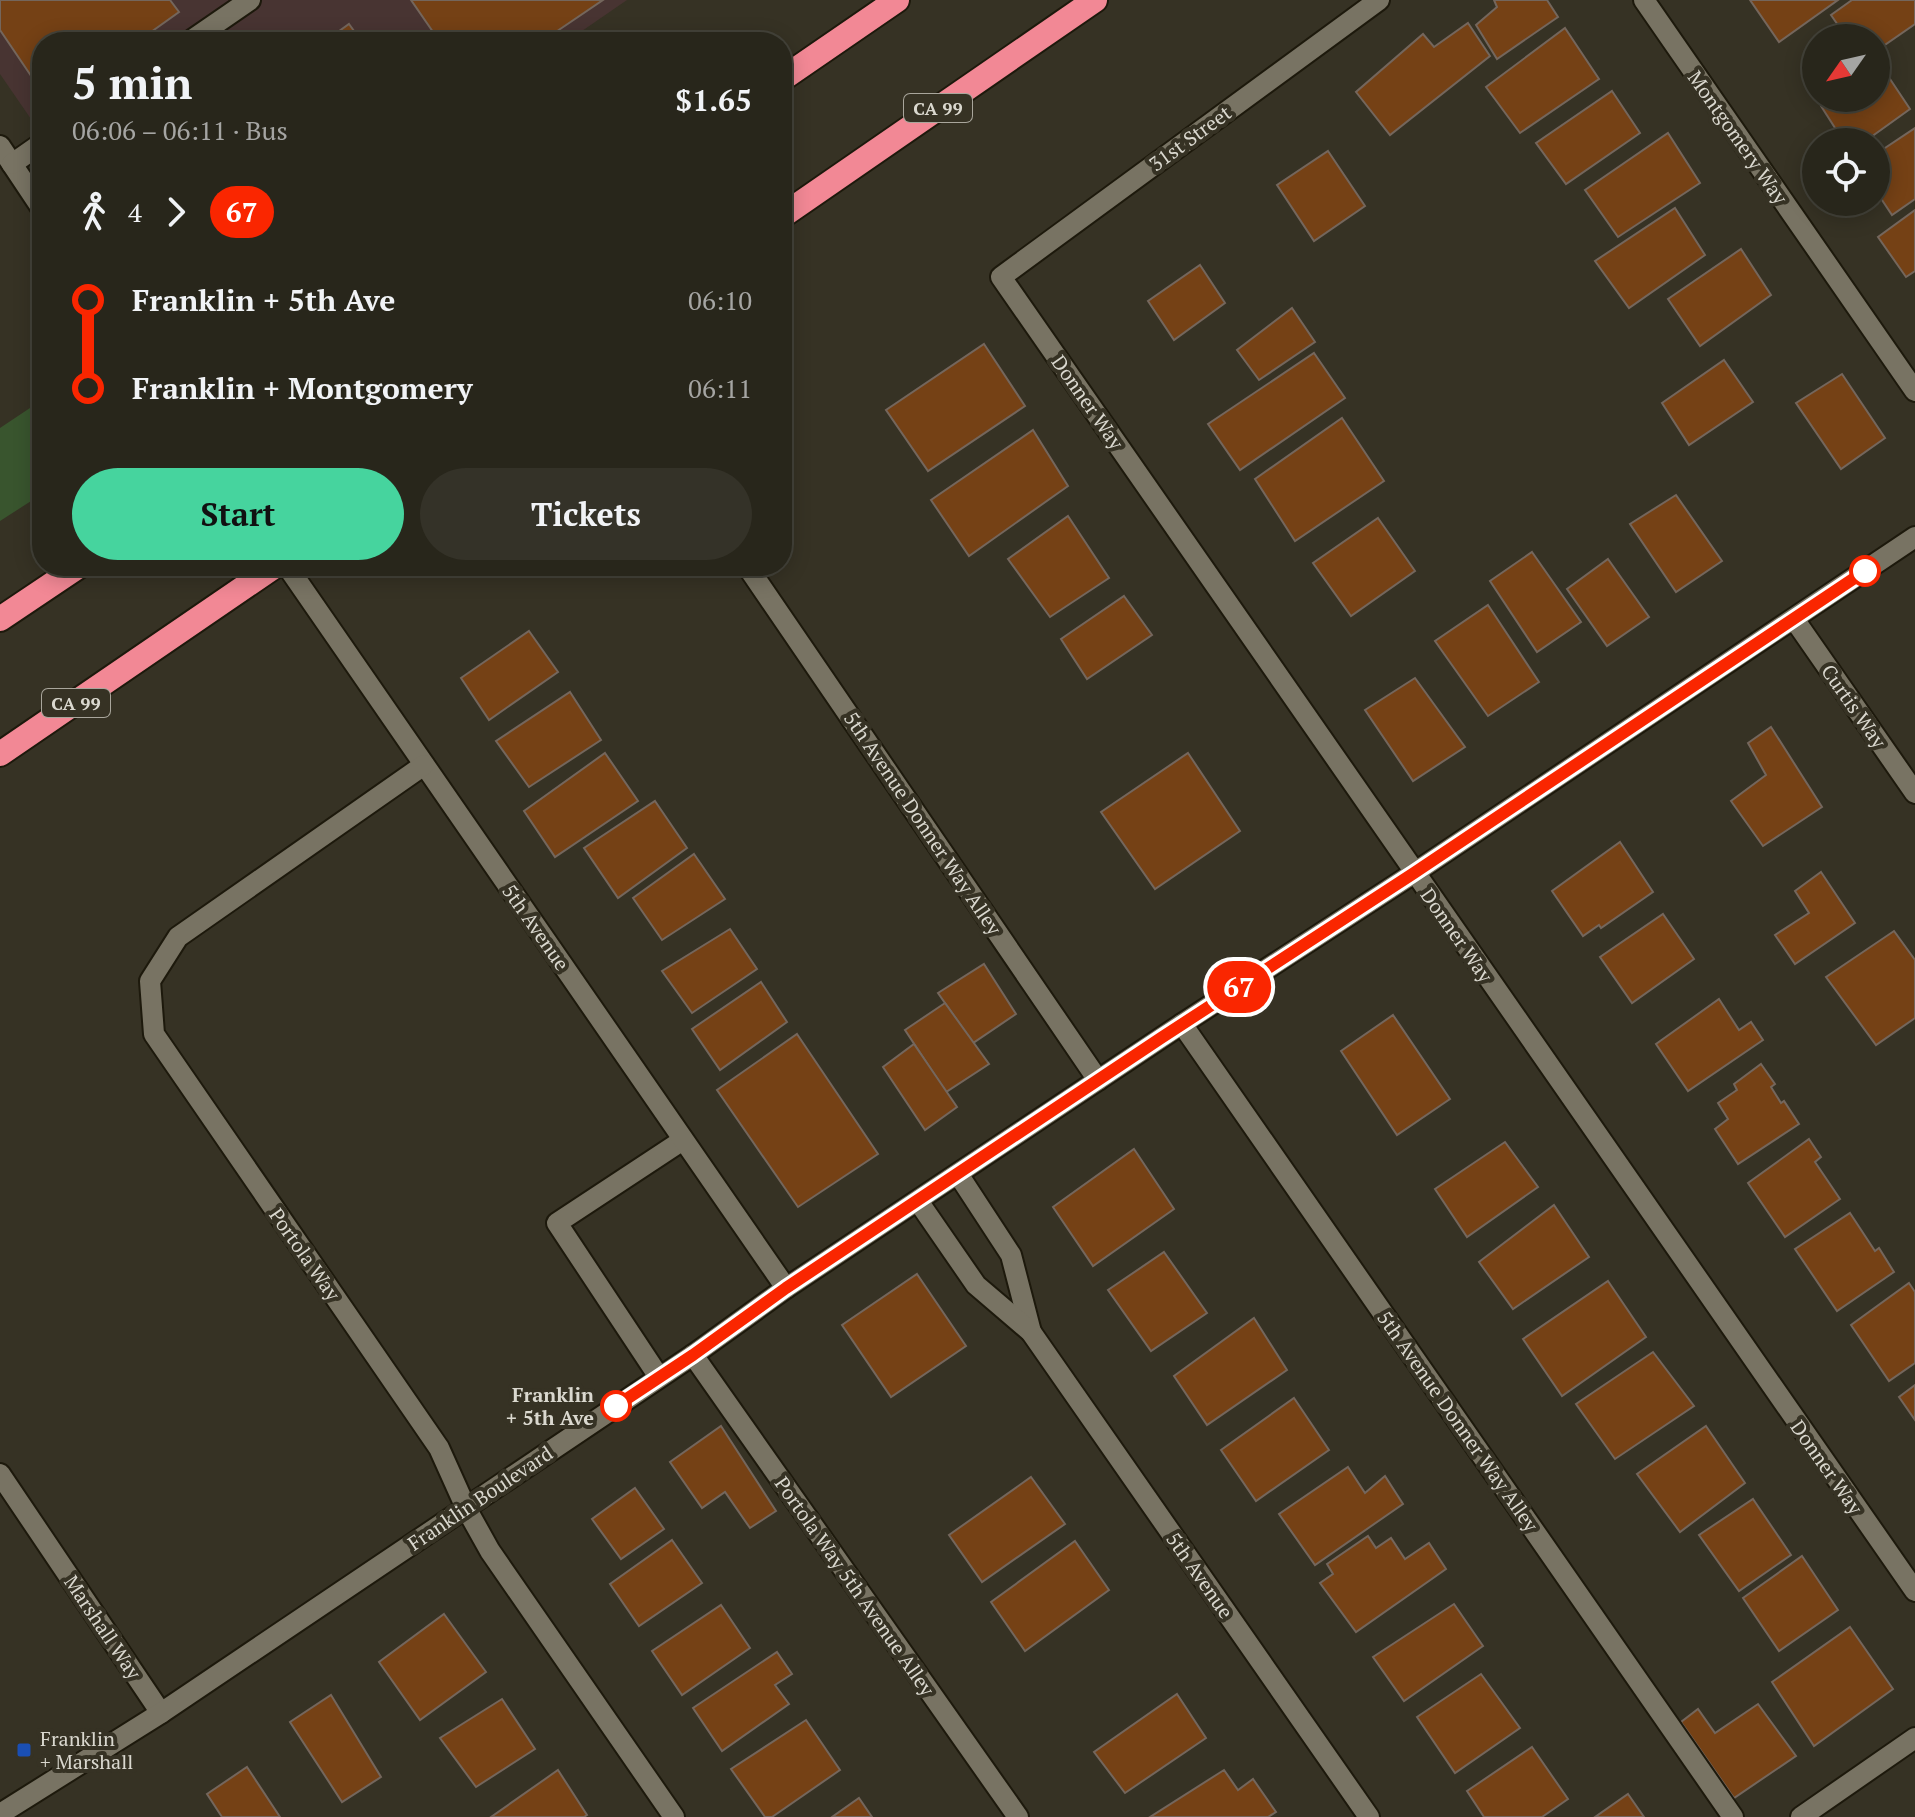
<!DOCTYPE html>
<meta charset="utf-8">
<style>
:root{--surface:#28261b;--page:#343228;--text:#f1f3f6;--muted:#a5a5a3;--line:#44433a;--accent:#46d49e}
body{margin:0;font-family:"PT Serif",serif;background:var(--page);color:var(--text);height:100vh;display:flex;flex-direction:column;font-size:30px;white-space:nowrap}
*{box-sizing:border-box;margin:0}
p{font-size:26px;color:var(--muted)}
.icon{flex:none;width:44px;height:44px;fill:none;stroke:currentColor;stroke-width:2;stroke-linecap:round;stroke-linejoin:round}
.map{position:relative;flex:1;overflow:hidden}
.drawer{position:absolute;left:32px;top:32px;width:760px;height:544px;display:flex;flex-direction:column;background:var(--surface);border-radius:32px;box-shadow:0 4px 20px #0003,0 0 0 2px var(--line)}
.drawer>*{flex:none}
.badge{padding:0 16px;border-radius:26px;font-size:28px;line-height:52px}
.needle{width:52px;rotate:236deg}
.controls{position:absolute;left:1802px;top:24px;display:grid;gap:16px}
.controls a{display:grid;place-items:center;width:88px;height:88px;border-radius:50%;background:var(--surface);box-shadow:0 4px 20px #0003,0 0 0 2px var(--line);font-size:40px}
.map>.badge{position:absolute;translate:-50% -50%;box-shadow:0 0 0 4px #fff}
.legs{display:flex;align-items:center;gap:12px;height:88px;padding:0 40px;font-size:26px}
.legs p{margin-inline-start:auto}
.headline{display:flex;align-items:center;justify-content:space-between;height:136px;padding:0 40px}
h1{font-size:44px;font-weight:600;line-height:60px}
.primary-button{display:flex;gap:16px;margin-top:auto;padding:16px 40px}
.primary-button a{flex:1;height:92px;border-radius:48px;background:var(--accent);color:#111;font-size:32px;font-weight:600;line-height:92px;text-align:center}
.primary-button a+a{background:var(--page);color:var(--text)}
ul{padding:0 40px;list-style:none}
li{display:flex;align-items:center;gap:28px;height:88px;font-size:30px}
li i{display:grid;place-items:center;width:12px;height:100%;margin:0 10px;background:currentColor}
li i::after{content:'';width:20px;height:20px;margin:-10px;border:6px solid;border-radius:50%;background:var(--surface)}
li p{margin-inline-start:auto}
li:first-child i{background:linear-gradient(#0000 50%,currentColor 0)}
li:last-child i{background:linear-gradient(currentColor 50%,#0000 0)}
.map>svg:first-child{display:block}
</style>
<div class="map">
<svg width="1915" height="1817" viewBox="0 0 1915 1817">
<rect width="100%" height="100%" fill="#363224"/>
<path fill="#483432" d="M0,0H627L566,42H42V135L0,74Z"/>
<path fill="#39552e" d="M42,400V494L0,521V428Z"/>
<g fill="#754115" stroke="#74665c" stroke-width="2">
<path d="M0,0H170L179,12L137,42H42V92L0,30Z"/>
<path d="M411,0H603L544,40L545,42H440Z"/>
<path d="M1494,0H1547L1558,17L1497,59L1476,25L1497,7Z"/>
<path d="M1750,0H1838L1779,42Z"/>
<path d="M1852,0H1915V24L1876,51V38H1847L1831,15Z"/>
<path d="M1468,23L1490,56L1390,135L1356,92L1423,34L1434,47Z"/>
<path d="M349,24L362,42H324Z"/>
<path d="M1565,28L1599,79L1520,133L1486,87Z"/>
<path d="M1880,64L1910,109L1864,142H1844L1821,106L1832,98H1876V67Z"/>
<path d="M1612,91L1640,133L1566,184L1536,143Z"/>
<path d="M1915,128V199L1892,215L1876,191V154Z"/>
<path d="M1668,133L1700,183L1618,237L1585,190Z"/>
<path d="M1328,151L1365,206L1314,241L1277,185Z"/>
<path d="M1675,208L1705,255L1629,308L1595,261Z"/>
<path d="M1915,210V271L1906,277L1878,237Z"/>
<path d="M1741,249L1771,295L1700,346L1668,299Z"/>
<path d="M1200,265L1225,303L1174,340L1148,301Z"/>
<path d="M1292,308L1315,342L1259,380L1237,350Z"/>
<path d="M984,344L1025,406L928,471L886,410Z"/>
<path d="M1314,353L1345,398L1240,470L1208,424Z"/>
<path d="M1724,360L1753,402L1689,445L1662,403Z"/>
<path d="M1842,374L1885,438L1841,469L1796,403Z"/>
<path d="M1342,418L1384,481L1295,541L1255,479Z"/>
<path d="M1033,430L1068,486L969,556L931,500Z"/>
<path d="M1676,495L1722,561L1676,592L1630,524Z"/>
<path d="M1068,516L1109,578L1050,617L1008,559Z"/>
<path d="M1378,518L1415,571L1351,616L1313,563Z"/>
<path d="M1532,552L1581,622L1537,652L1490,581Z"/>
<path d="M1608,559L1649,617L1607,646L1567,589Z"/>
<path d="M1124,596L1152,635L1087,679L1061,639Z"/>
<path d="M1488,605L1539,682L1488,716L1435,641Z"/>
<path d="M529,631L558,672L489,720L461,678Z"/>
<path d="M1415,678L1465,747L1413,781L1365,710Z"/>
<path d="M570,692L601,740L529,787L496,741Z"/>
<path d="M1771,727L1822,807L1763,846L1731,801L1766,775L1748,743Z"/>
<path d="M605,753L638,801L555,857L524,811Z"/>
<path d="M1188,753L1240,831L1155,889L1101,812Z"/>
<path d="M655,801L687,848L618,898L584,848Z"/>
<path d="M1620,842L1653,892L1601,928L1599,925L1583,936L1552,891Z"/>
<path d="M694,854L725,899L662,940L633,898Z"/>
<path d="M1821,872L1855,923L1795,964L1775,935L1809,913L1795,891Z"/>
<path d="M1663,914L1694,959L1632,1003L1600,957Z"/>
<path d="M730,929L757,969L692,1013L662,971Z"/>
<path d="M1894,931L1915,960V1018L1876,1045L1826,977Z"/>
<path d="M984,964L1016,1014L973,1043L938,993Z"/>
<path d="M761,982L787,1022L720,1070L692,1029Z"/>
<path d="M1719,999L1739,1030L1751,1022L1763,1040L1688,1091L1656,1044Z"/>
<path d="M945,1003L989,1064L946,1092L905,1030Z"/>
<path d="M1393,1015L1450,1099L1397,1135L1341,1051Z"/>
<path d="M797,1034L878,1154L798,1207L717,1090Z"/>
<path d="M914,1044L957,1107L925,1130L883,1067Z"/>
<path d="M1761,1064L1775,1084L1771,1087L1781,1103L1784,1101L1799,1124L1738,1164L1715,1129L1728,1119L1718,1103L1737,1090L1734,1084Z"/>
<path d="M1809,1139L1821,1157L1815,1162L1840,1199L1785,1237L1748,1183Z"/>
<path d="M1505,1142L1538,1187L1467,1237L1435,1189Z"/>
<path d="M1134,1149L1174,1209L1093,1266L1053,1207Z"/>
<path d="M1554,1205L1589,1257L1513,1309L1479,1262Z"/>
<path d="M1850,1213L1875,1251L1879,1248L1894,1272L1837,1311L1795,1249Z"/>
<path d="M1164,1252L1207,1313L1151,1351L1108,1290Z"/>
<path d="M917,1274L966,1346L891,1397L842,1325Z"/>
<path d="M1608,1281L1646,1337L1562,1396L1523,1339Z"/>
<path d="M1909,1283L1915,1292V1363L1889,1381L1851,1325Z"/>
<path d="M1254,1318L1287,1370L1207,1425L1174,1376Z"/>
<path d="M1653,1352L1694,1406L1615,1459L1576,1404Z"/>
<path d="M1915,1385V1420L1899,1397Z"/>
<path d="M1294,1398L1329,1450L1256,1501L1221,1450Z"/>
<path d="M721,1426L776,1511L750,1528L725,1492L702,1508L670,1462Z"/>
<path d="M1706,1426L1745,1483L1680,1532L1637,1474Z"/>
<path d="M1348,1467L1365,1493L1385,1476L1403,1504L1315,1565L1279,1514Z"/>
<path d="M1031,1477L1065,1524L982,1582L949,1535Z"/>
<path d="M635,1488L664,1529L621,1559L592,1519Z"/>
<path d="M1753,1499L1791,1555L1739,1591L1699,1535Z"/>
<path d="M1368,1536L1376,1548L1391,1538L1405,1559L1429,1543L1446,1569L1356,1632L1320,1583L1333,1574L1327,1564Z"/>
<path d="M672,1540L702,1583L639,1626L610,1584Z"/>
<path d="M1075,1541L1109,1590L1025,1651L991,1602Z"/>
<path d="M1802,1556L1838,1610L1779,1651L1743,1598Z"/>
<path d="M1454,1604L1483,1646L1404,1701L1373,1657Z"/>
<path d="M721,1605L750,1648L682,1695L652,1651Z"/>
<path d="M444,1614L486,1672L420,1720L379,1662Z"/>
<path d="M1850,1627L1893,1689L1814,1746L1772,1682Z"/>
<path d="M777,1652L792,1674L775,1685L789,1704L722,1751L693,1708Z"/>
<path d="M1481,1674L1520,1728L1455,1773L1417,1717Z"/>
<path d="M1177,1694L1206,1738L1125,1793L1094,1752Z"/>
<path d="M331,1695L381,1777L342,1802L290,1722Z"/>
<path d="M502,1699L535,1749L476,1787L440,1738Z"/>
<path d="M1758,1704L1796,1756L1734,1798L1681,1722L1698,1709L1715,1733Z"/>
<path d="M806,1720L840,1770L772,1817H765L731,1769Z"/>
<path d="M1532,1747L1568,1799L1542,1817H1484L1467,1791Z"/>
<path d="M247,1767L280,1817H222L207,1794Z"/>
<path d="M558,1770L587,1815L584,1817H491Z"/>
<path d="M1224,1770L1238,1790L1253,1779L1276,1812L1268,1817H1150Z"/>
<path d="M1628,1794L1644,1817H1595Z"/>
<path d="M859,1798L872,1817H832Z"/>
</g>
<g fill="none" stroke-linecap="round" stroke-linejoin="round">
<defs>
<g id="lane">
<path d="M747,566L1098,1080"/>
<path d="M1182,1024L1733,1817"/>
<path d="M693,1355L1018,1817"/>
<path d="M659,1377L557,1223L683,1140"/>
</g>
<g id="street">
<path d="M1379,0L1001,277L1915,1591"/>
<path d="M1644,0L1915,391"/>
<path d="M189,42L250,0"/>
<path d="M0,146L42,209"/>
<path d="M12,164L42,143"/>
<path d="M287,566L786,1288"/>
<path d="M1794,619L1915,793"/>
<path d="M424,765L178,937L150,981L154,1034L439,1448L466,1508L490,1551L674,1817"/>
<path d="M0,1474L161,1713"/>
<path d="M1801,1817L1915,1738"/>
</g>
<g id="secondary">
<path d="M958,1174L1011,1255L1031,1332"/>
<path d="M918,1201L976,1285L1031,1332L1369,1817"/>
<path d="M0,1814L161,1713L693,1355L786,1288L1182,1024L1414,873L1915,537"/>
</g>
<g id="highway">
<path d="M782,79L897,0"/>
<path d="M782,216L1095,0"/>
<path d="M0,619L79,566"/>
<path d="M0,754L275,566"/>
</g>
</defs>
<use href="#lane" stroke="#1d190c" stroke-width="24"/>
<use href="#street" stroke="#1d190c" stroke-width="24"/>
<use href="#secondary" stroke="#1d190c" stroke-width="24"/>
<use href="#highway" stroke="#1d190c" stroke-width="28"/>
<use href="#lane" stroke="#787363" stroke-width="20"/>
<use href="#street" stroke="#787363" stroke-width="20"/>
<use href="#secondary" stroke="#787363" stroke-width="20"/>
<use href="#highway" stroke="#f28895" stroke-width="24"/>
</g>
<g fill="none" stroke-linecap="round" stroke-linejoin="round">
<defs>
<path id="line-1" d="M616,1406L693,1355L786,1288L1161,1038L1414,873L1865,571"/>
</defs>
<use href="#line-1" stroke="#fff" stroke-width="18"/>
<use href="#line-1" stroke="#fa2600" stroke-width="12"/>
</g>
<g fill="#fff" stroke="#fa2600" stroke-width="4">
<circle cx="1865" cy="571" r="14"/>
<circle cx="616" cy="1406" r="14"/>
</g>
<rect fill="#1a4fb4" stroke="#363224" stroke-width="3" x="16" y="1742" width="16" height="16" rx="4"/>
<g text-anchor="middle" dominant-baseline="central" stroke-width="8" stroke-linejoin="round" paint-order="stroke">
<g fill="#363224" stroke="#a9a69c" stroke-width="2">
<rect x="904" y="94" width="68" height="28" rx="6"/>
<rect x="42" y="689" width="68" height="28" rx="6"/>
</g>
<g font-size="18" font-weight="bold" fill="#dad8cf">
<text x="938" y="108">CA 99</text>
<text x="76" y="703">CA 99</text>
</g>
<g font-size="20" fill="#dad8cf" stroke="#363224">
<text transform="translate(1738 137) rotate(55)">Montgomery Way</text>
<text transform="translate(1190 138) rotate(-36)">31st Street</text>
<text transform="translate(1088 402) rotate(55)">Donner Way</text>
<text transform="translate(1854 706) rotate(55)">Curtis Way</text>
<text transform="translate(923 823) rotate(56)">5th Avenue Donner Way Alley</text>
<text transform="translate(536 927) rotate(55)">5th Avenue</text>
<text transform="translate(1457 935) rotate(55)">Donner Way</text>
<text transform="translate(305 1254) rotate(55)">Portola Way</text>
<text transform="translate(1458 1421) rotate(55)">5th Avenue Donner Way Alley</text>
<text transform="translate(1827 1467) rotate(55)">Donner Way</text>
<text transform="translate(480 1498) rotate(-34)">Franklin Boulevard</text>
<text transform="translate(1200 1575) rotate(55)">5th Avenue</text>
<text transform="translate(855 1586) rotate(55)">Portola Way 5th Avenue Alley</text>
<text transform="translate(103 1627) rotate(56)">Marshall Way</text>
</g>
<g font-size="20" font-weight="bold" fill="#dad8cf" stroke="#363224" text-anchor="end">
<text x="594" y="1394">Franklin<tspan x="594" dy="23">+ 5th Ave</tspan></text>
</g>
<g font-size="20" fill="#dad8cf" stroke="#363224" text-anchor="start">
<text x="40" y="1738">Franklin<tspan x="40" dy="23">+ Marshall</tspan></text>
</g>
</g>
</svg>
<div class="controls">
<a><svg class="needle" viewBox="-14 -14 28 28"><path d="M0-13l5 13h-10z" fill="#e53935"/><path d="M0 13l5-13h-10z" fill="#a5a5a3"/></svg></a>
<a><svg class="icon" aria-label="locate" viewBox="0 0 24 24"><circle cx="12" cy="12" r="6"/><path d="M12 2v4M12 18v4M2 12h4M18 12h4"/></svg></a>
</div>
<b class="badge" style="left:1239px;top:987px;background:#fa2600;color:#fff">67</b>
<section class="drawer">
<div class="headline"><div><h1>5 min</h1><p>06:06 – 06:11 · Bus</p></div><b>$1.65</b></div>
<div class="legs"><svg class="icon" aria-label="walk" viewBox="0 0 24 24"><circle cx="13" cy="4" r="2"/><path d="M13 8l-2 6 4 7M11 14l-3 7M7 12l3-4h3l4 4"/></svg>4<svg class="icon" aria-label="forward" viewBox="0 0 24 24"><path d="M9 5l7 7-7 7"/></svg><b class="badge" style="background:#fa2600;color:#fff">67</b></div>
<ul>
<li><i style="color:#fa2600"></i><b>Franklin + 5th Ave</b><p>06:10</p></li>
<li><i style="color:#fa2600"></i><b>Franklin + Montgomery</b><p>06:11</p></li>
</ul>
<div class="primary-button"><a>Start</a><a>Tickets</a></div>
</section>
</div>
